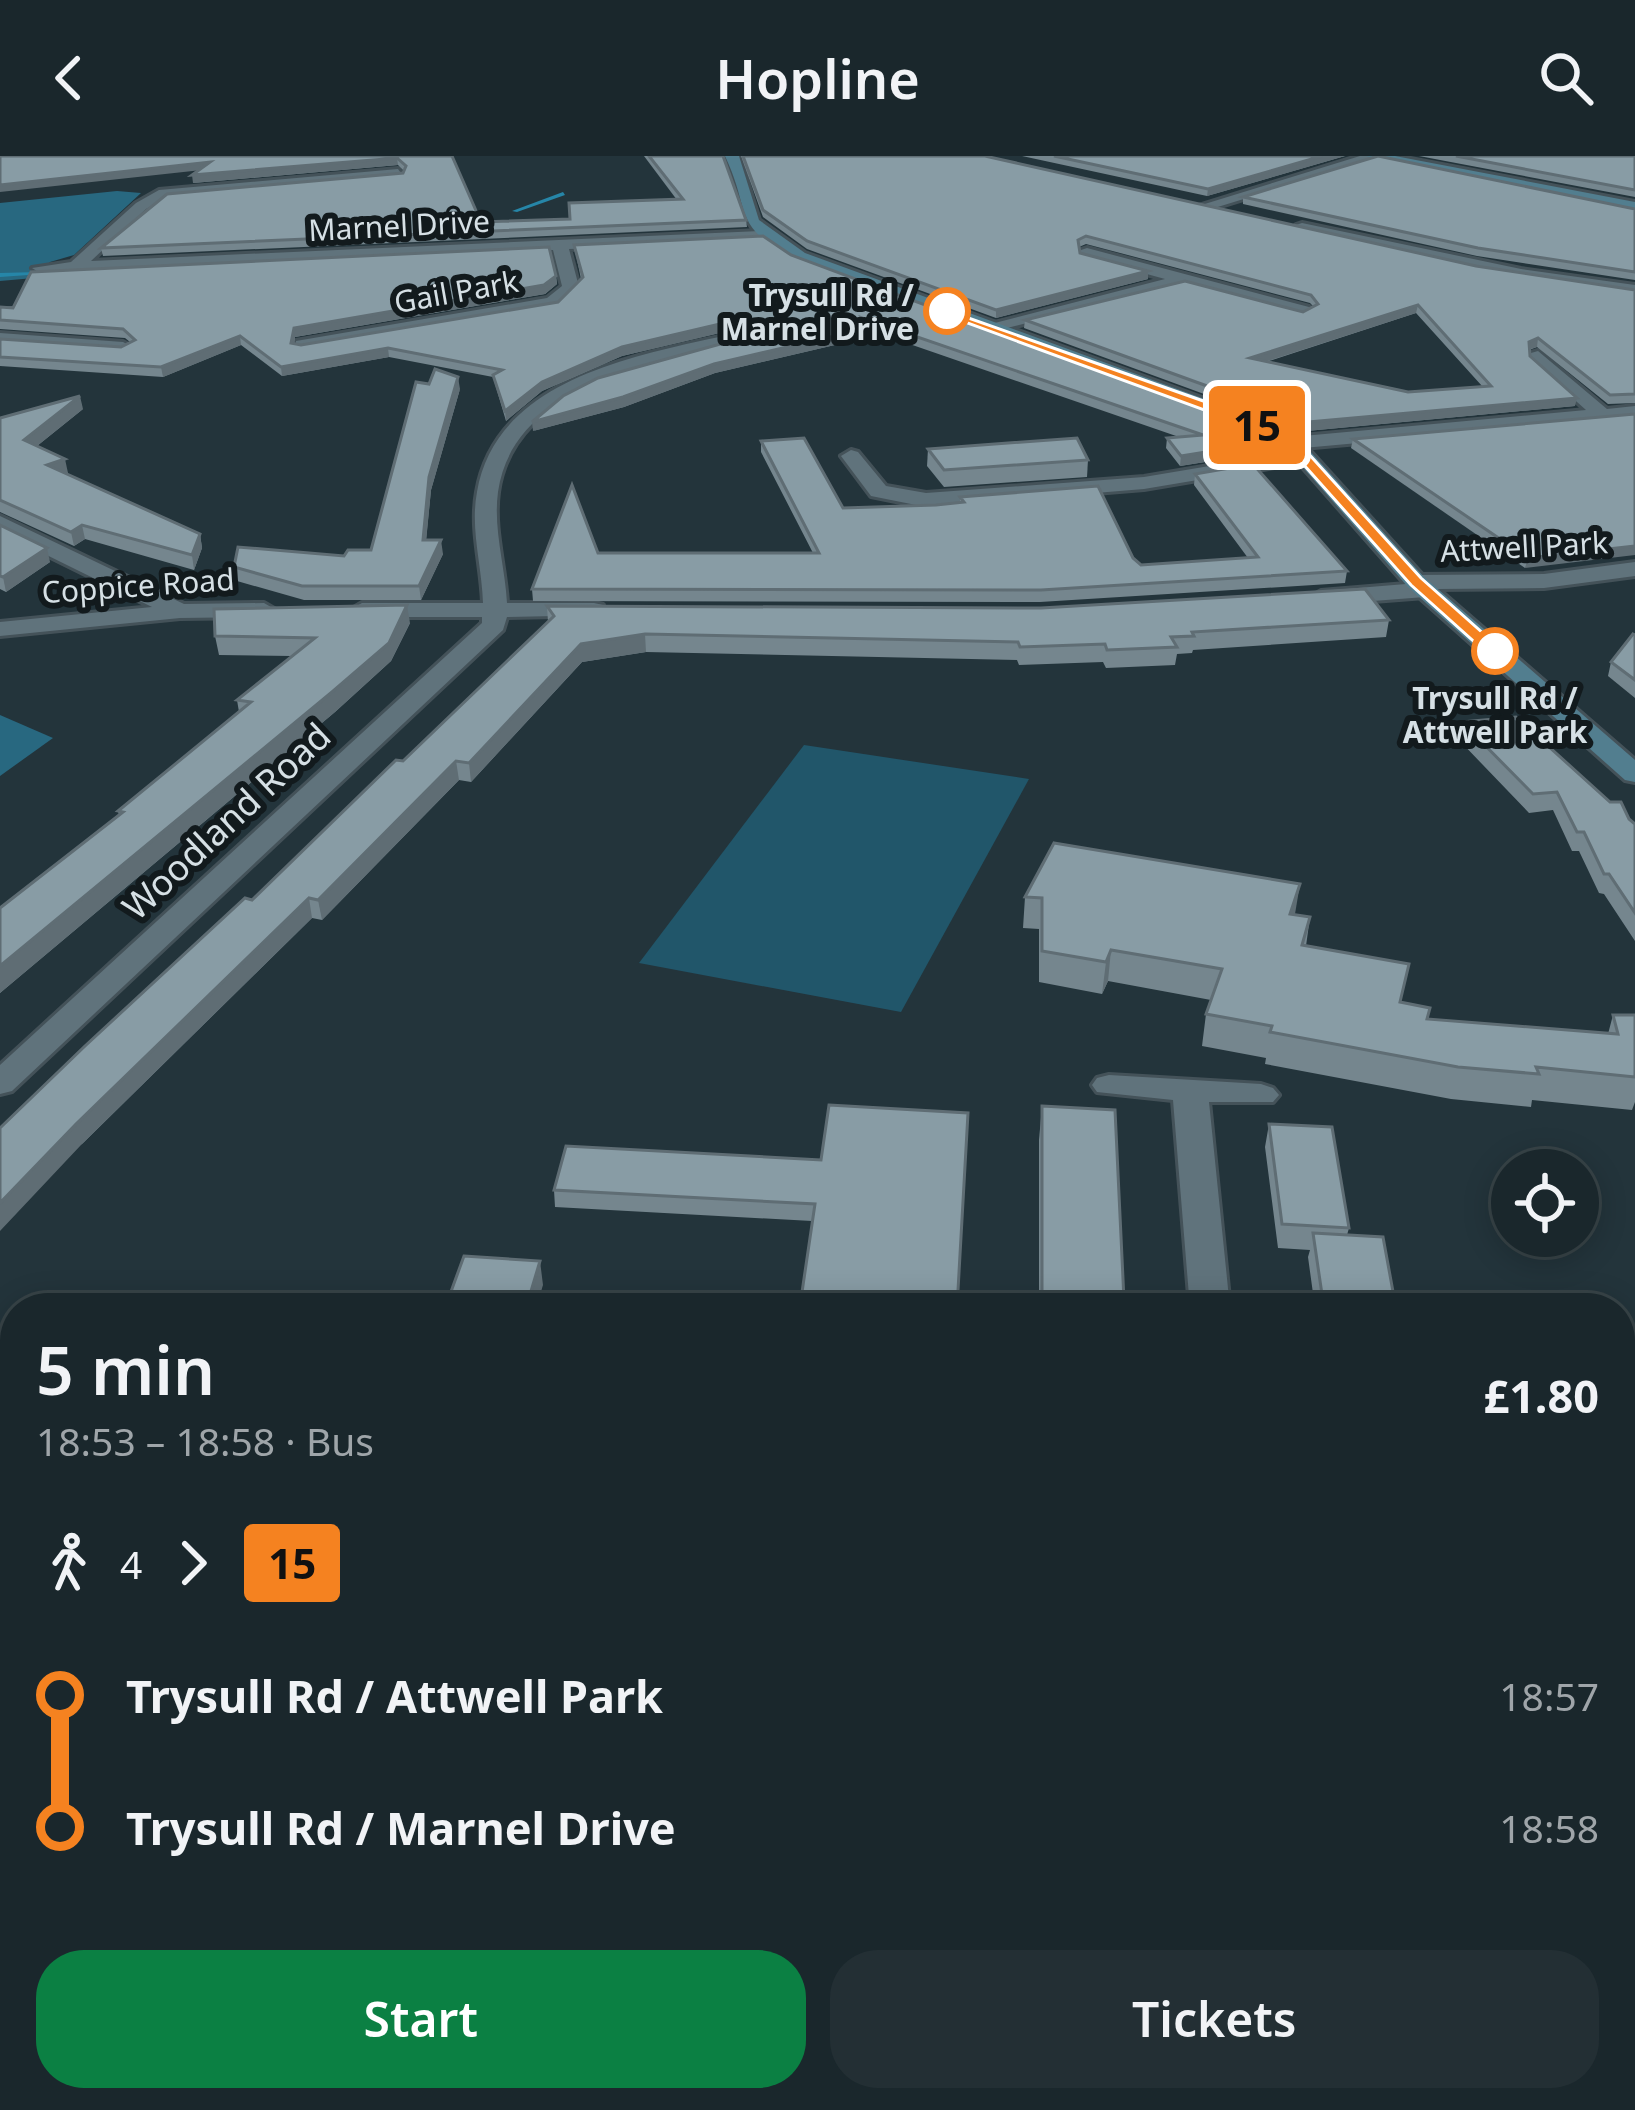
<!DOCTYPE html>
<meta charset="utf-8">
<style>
:root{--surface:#1a272c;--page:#232f34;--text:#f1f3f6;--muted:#9fa5a9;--line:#384448;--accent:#0b8043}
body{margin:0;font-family:"Noto Sans",sans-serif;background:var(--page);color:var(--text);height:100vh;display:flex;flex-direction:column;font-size:45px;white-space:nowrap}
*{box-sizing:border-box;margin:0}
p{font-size:39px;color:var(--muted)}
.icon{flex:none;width:66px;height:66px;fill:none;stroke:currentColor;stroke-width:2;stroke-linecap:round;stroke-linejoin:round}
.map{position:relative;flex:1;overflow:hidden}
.panel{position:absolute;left:0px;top:1137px;width:1635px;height:819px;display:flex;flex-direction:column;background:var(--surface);border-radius:48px 48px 0 0;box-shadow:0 6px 30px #0003,0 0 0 3px var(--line)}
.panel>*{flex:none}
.badge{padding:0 24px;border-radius:9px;font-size:42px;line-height:78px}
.buttons{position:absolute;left:1491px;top:993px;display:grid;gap:24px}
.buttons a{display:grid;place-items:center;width:108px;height:108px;border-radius:50%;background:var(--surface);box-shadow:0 6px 30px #0003,0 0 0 3px var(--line);font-size:60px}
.map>.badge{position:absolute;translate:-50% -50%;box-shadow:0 0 0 6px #fff}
.legs{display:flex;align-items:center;gap:18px;height:132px;padding:0 36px;font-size:39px}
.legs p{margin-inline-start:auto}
.summary{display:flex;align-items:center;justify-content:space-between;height:204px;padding:0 36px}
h1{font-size:66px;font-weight:600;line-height:90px}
.button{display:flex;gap:24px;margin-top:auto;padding:24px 36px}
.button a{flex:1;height:138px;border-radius:48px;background:var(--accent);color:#fff;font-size:48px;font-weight:600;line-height:138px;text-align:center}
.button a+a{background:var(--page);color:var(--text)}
ul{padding:0 36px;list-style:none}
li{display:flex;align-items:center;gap:42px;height:132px;font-size:45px}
li i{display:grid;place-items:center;width:18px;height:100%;margin:0 15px;background:currentColor}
li i::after{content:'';width:30px;height:30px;margin:-15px;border:9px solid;border-radius:50%;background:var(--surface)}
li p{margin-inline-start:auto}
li:first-child i{background:linear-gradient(#0000 50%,currentColor 0)}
li:last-child i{background:linear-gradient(currentColor 50%,#0000 0)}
header{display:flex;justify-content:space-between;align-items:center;height:156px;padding:0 36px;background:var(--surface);font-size:54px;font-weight:600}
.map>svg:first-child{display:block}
</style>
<header><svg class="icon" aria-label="back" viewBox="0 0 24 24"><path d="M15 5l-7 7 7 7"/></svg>Hopline<svg class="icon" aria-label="search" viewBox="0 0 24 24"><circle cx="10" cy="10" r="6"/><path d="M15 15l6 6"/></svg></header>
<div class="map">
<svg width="1635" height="1954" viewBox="0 0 1635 1954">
<rect width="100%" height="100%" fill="#23343b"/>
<path fill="#21566a" d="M804,589L1029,623L901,856L639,807Z"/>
<g fill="#286880">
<path d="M117,35L141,37L74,99L50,106L34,122L0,125V47Z"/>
<path d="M0,559L53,582L0,620Z"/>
</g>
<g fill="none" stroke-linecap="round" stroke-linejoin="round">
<g fill="#2686a8" fill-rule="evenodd">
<path d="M563,36L565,39L517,56L512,55Z"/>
<path d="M0,117L39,116L42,118L0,121Z"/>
</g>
<defs>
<g id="street">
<path d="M1360,0H1382L1208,54L1195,51Z"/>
<path d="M398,13L403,20L167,41L146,53L91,105L760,75L768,80L760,85L569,93L579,131L558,150L302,194L296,193V185L547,142L562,130L553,94L40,117L32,112L71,106L136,47L159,34Z"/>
<path d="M1302,67L1521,113L1635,129V139L1521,123L1296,75V69Z"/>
<path d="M1087,92L1309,151L1312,155L1303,160L1184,128L987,177V169L1165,123L1081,100V94Z"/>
<path d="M746,175L755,180L752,184C664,206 514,224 498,336C493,373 505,410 507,447H594L603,449V459L507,461L503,474L12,935L0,938V909L482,467V461H362L350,454L362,447H483C482,410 470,373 477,336C497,217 651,197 746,175Z"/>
<path d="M0,177L123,186L132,191L123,196L0,187Z"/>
<path d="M1538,195L1607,253L1635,250V262L1292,293L1282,287L1292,281L1586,254L1531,205V197Z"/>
<path d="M851,294L858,296L886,330L926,337L1144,321L1304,294L1314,300L1304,306L1144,333L926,351L871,340L841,300Z"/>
<path d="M0,360L184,448L264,447L276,454L264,461L180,462L0,480V466L152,451L0,376Z"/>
<path d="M1635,406V420L1544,432L1436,433L1425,441L1321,449L1309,442L1321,435L1406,428L1408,421L1416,419L1544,418Z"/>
<path d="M1109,919L1261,928L1273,932L1279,939L1273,946H1209L1230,1152H1190L1173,944L1097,936L1092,929L1097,922Z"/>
<path d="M1620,1543L1635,1544V1584L1620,1583Z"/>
</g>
<g id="secondary">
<path d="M725,0H739L759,64L805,97L1262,264L1299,283L1424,421L1635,604V626L1625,624L1408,431L1285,291L1248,272L793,103C730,67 752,57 725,0Z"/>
<path d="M1366,0H1395L1635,46V56Z"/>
</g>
</defs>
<use href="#street" stroke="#445259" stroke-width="6"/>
<use href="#secondary" stroke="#445259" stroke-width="6"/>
<use href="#street" fill="#60737c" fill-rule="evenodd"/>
<use href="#secondary" fill="#527e8f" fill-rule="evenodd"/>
</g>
<g fill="#75868e" fill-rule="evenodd">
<path d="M0,0H452L481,66L570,63L677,44L644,0H723L746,64L747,71L103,100L101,92L403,17L404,15L398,9L193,27L199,14Z"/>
<path d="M741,0H986L1476,110L1635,134V247L1608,248L1537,191L1529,194L1530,200L1575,250L1296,276L1264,260L1024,172L1025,164L1303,156L1313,150L1310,147L1086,88L1079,91L1080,97L1148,115V123L996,162L807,93L763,61ZM1416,157L1482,230L1408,236L1266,206Z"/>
<path d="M1022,0H1345L1207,40Z"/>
<path d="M1419,0H1635V41Z"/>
<path d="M1243,41L1635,53V124L1477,100L1243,48Z"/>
<path d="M574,89L791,99L1270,288L1237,291L1236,301L1180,310L1166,292L1167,282L1179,281L869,174V181L715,217L624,251L533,275L753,179L755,176L745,171L622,200L542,235L506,265L493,221L389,201L282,220L241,189L163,221L0,210V183L121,191L130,186L125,182L0,173V151L556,120L557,128L545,138L295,181L294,188L301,189L558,146L581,123Z"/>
<path d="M460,233L431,334L426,384L443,398L421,444H304L237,425L234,411L344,400L371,394Z"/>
<path d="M83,253L37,290L68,317H66L200,378L202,392L194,414L85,383L74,390L0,356V262Z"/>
<path d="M1635,258L1525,412L1351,292L1353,283Z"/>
<path d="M761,285L843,352L936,349L960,347V341L1133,402L1141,409L1248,402L1194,329L1195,318L1347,415L1345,427L1040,446L533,445L532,433L598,397H813L761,296Z"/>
<path d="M928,293L1088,304L1087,321L944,331L927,310Z"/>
<path d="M0,369L50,406L6,436L0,433Z"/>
<path d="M547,450L1389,464L1386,481L1193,494L1192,497L1177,498L1175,509L1106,512L1103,506L1019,509L1017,504L646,496L582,506L471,626L459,624L322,764L312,762L81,989L252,744L403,605L548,466Z"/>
<path d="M410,467L391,505L335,556L0,837V752L119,659L118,655L239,556L237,544L292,500L219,499L215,480Z"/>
<path d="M1635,479V542L1608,520L1611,506Z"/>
<path d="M1462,566L1629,663L1635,668V785L1604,738L1599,737L1579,695H1572L1553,654L1529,657L1459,584Z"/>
<path d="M1025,741L1310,761L1306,790L1427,863L1608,878L1613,859H1635V946L1632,954L1532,944L1531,951L1451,943L1265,908L1266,902L1202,890L1206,858L1211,844L1108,825L1102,838L1039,826V773L1023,772Z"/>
<path d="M1042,950L1124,1144L1123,1152H1039V984Z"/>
<path d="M1269,968L1349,1072L1347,1079L1396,1152H1315L1308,1101L1310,1094L1278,1092L1265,991Z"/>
<path d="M821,1004L957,1152H801L812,1065L555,1051L554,1034Z"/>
<path d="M1635,1670V1706L1629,1685Z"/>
<path d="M902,1941H1300L1366,1954H998Z"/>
</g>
<g fill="#5f6d74">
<path d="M1322,0H1345L1207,40L1208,33Z"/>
<path d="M397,2L398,9L193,27L192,19Z"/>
<path d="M210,6L211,13L0,36V29Z"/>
<path d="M1148,115V123L996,162V154Z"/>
<path d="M556,120L557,128L545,138L295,181L293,196L291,187L294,172Z"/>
<path d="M1418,149L1416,157L1249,211L1250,202Z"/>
<path d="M745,162V171L622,200L542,235L506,265L505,255L542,226L622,191Z"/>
<path d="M869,172V181L715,217L624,251L533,275L532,266L714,208Z"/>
<path d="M240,180L241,189L163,221L161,211Z"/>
<path d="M1538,182L1537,191L1527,194L1529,186Z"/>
<path d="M388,192L389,201L282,220L281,211Z"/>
<path d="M458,221L460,233L431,334L425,397L423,384L429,321Z"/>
<path d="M80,240L83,253L27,298L24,284Z"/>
<path d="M1577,242L1575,250L1296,276L1297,267Z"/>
<path d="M1271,278L1270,288L1237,291L1236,301L1180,310L1181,300L1229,282Z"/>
<path d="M65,303L68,317L50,322L47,309Z"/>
<path d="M82,369L85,383L74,390L71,376Z"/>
<path d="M200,378L202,392L194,414L192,399Z"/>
<path d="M441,384L443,398L421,444L419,430Z"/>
<path d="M1635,390V399L1525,412L1528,402Z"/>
<path d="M47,392L50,406L6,436L3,421Z"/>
<path d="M407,449L410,467L391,505L335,556L0,837V810Z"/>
<path d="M645,478L646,496L582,506L471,626L469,607L581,488Z"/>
<path d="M456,605L459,624L322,764L318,744Z"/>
<path d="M1300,728L1295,758H1290Z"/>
<path d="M309,742L312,762L81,989L0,1075V1047L76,968Z"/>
<path d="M1111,794L1108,825L1102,838L1106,806Z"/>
<path d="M540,1105L543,1129L536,1152H526Z"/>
<path d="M14,1490L15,1518L0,1524V1496Z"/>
<path d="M15,1772V1806L0,1821V1786Z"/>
</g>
<g fill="#889ca5" stroke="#5f6d74" stroke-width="3" fill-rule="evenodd">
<path d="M0,0H452L481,66L570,63L569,47L683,43L649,0H723L746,64L101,92L167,38L403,17L406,10L397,2L192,19L210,6L0,29Z"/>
<path d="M743,0H985L1476,110L1635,134V238L1610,239L1538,182L1529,186L1530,200L1577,242L1297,267L1265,251L1025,164L1185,125L1303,156L1318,148L1311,139L1086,80L1078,84L1080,97L1148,115L996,154L807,85L763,54ZM1418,149L1491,230L1408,236L1250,202Z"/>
<path d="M1054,0H1322L1208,33Z"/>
<path d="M1378,0L1635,53V116L1478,92L1243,41Z"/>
<path d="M1456,0H1635V34Z"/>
<path d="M763,80L791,99L1271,278L1229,282L1237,291L1181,300L1167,282L1203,279L862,162L869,172L714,208L623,241L532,266L563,240L598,222L753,179L759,170L745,162L622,191L542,226L505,255L493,219L502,214L388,192L281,211L240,180L161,211L0,201V183L121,191L135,184L123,173L0,164V151L13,152L31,116L549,91L556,120L544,129L294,172L291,187L301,189L558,146L583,121L574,89Z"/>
<path d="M435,213L458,221L429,321L423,384H441L419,430H302L234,411L238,391L344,400L348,394H371L416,226L429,228Z"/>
<path d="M80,240L24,284L65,303L47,309L200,378L192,399L82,369L71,376L0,344V262Z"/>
<path d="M1635,258V390L1528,402L1353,283Z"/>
<path d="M804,282L843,352L936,349L964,346L960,341L1098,330L1133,402L1141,409L1258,401L1195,318L1253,308L1347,415L1041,434L532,433L572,329L598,397H819L761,285Z"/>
<path d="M1077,282L1088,304L944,314L928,293Z"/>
<path d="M0,369L47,392L3,421L0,420Z"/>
<path d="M1365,433L1389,464L1192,476L1194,480L1171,481L1177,491L1107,494L1105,488L1020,491L1018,486L645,478L581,488L469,607L456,605L318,744L309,742L76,968L0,1047V972L85,890L245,742L252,744L396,604L403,605L554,460L547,450L1041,452Z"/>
<path d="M407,449L389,487L332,536L0,810V752L123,656L118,655L251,546L237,544L315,482L215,480L214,453Z"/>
<path d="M1633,478L1635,479V524L1611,506Z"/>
<path d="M1516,561L1610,646H1621L1629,663L1635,668V757L1609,718H1604L1584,676H1577L1557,636L1533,638L1462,566Z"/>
<path d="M1054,687L1300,728L1290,758L1310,761L1302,789L1409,808L1400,846L1430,852L1427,863L1618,878L1613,859H1635V921L1536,911L1539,918L1458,911L1270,876L1272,870L1206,858L1222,813L1111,794L1106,806L1042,795V742L1025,741Z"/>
<path d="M829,949L968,957L957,1152H908L909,1149L801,1143L815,1048L554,1034L566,990L821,1004Z"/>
<path d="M1042,950L1115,954L1124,1144L1042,1140Z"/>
<path d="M1269,968L1332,971L1349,1072L1282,1068Z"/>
<path d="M1313,1077L1383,1081L1396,1152H1324Z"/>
<path d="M464,1100L540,1105L526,1152H445Z"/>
<path d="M0,1472L14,1490L0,1496Z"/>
<path d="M0,1740L15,1750V1772L0,1786Z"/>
<path d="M1060,1941H1300L1366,1954H1058Z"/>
</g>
<path fill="#f58220" stroke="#fff" stroke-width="3" d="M943,153L1260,265L1297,285L1421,422L1503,495L1489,499L1411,429L1287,290L1251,271L943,158Z"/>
<g fill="#fff" stroke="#f58220" stroke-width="6">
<circle cx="947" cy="155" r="21"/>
<circle cx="1495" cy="495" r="21"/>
</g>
<g text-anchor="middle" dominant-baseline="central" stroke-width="12" stroke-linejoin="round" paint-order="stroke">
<g font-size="30" fill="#d6e0e5" stroke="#121a1d">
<text transform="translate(399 69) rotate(-3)">Marnel Drive</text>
<text transform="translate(456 135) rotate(-10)">Gail Park</text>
<text transform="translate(1524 390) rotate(-3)">Attwell Park</text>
<text transform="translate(138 429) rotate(-4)">Coppice Road</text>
</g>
<g font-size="30" font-weight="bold" fill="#d6e0e5" stroke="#121a1d" text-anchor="end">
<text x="914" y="138">Trysull Rd /<tspan x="914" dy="34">Marnel Drive</tspan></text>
<text x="1495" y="541" text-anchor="middle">Trysull Rd /<tspan x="1495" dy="34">Attwell Park</tspan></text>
</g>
<g font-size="36" fill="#d6e0e5" stroke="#121a1d">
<text transform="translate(226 665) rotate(-43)">Woodland Road</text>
</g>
</g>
</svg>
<div class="buttons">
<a><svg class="icon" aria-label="locate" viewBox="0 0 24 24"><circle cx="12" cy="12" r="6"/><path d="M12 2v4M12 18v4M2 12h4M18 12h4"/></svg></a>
</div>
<b class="badge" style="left:1257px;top:269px;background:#f58220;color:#111">15</b>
<section class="panel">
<div class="summary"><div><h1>5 min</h1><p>18:53 – 18:58 · Bus</p></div><b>£1.80</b></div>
<div class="legs"><svg class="icon" aria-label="walk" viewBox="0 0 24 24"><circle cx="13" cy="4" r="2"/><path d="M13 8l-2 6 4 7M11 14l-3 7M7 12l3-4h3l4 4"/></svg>4<svg class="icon" aria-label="forward" viewBox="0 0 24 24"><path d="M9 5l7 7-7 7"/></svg><b class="badge" style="background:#f58220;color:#111">15</b></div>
<ul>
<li><i style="color:#f58220"></i><b>Trysull Rd / Attwell Park</b><p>18:57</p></li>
<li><i style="color:#f58220"></i><b>Trysull Rd / Marnel Drive</b><p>18:58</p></li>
</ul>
<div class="button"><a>Start</a><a>Tickets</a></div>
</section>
</div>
